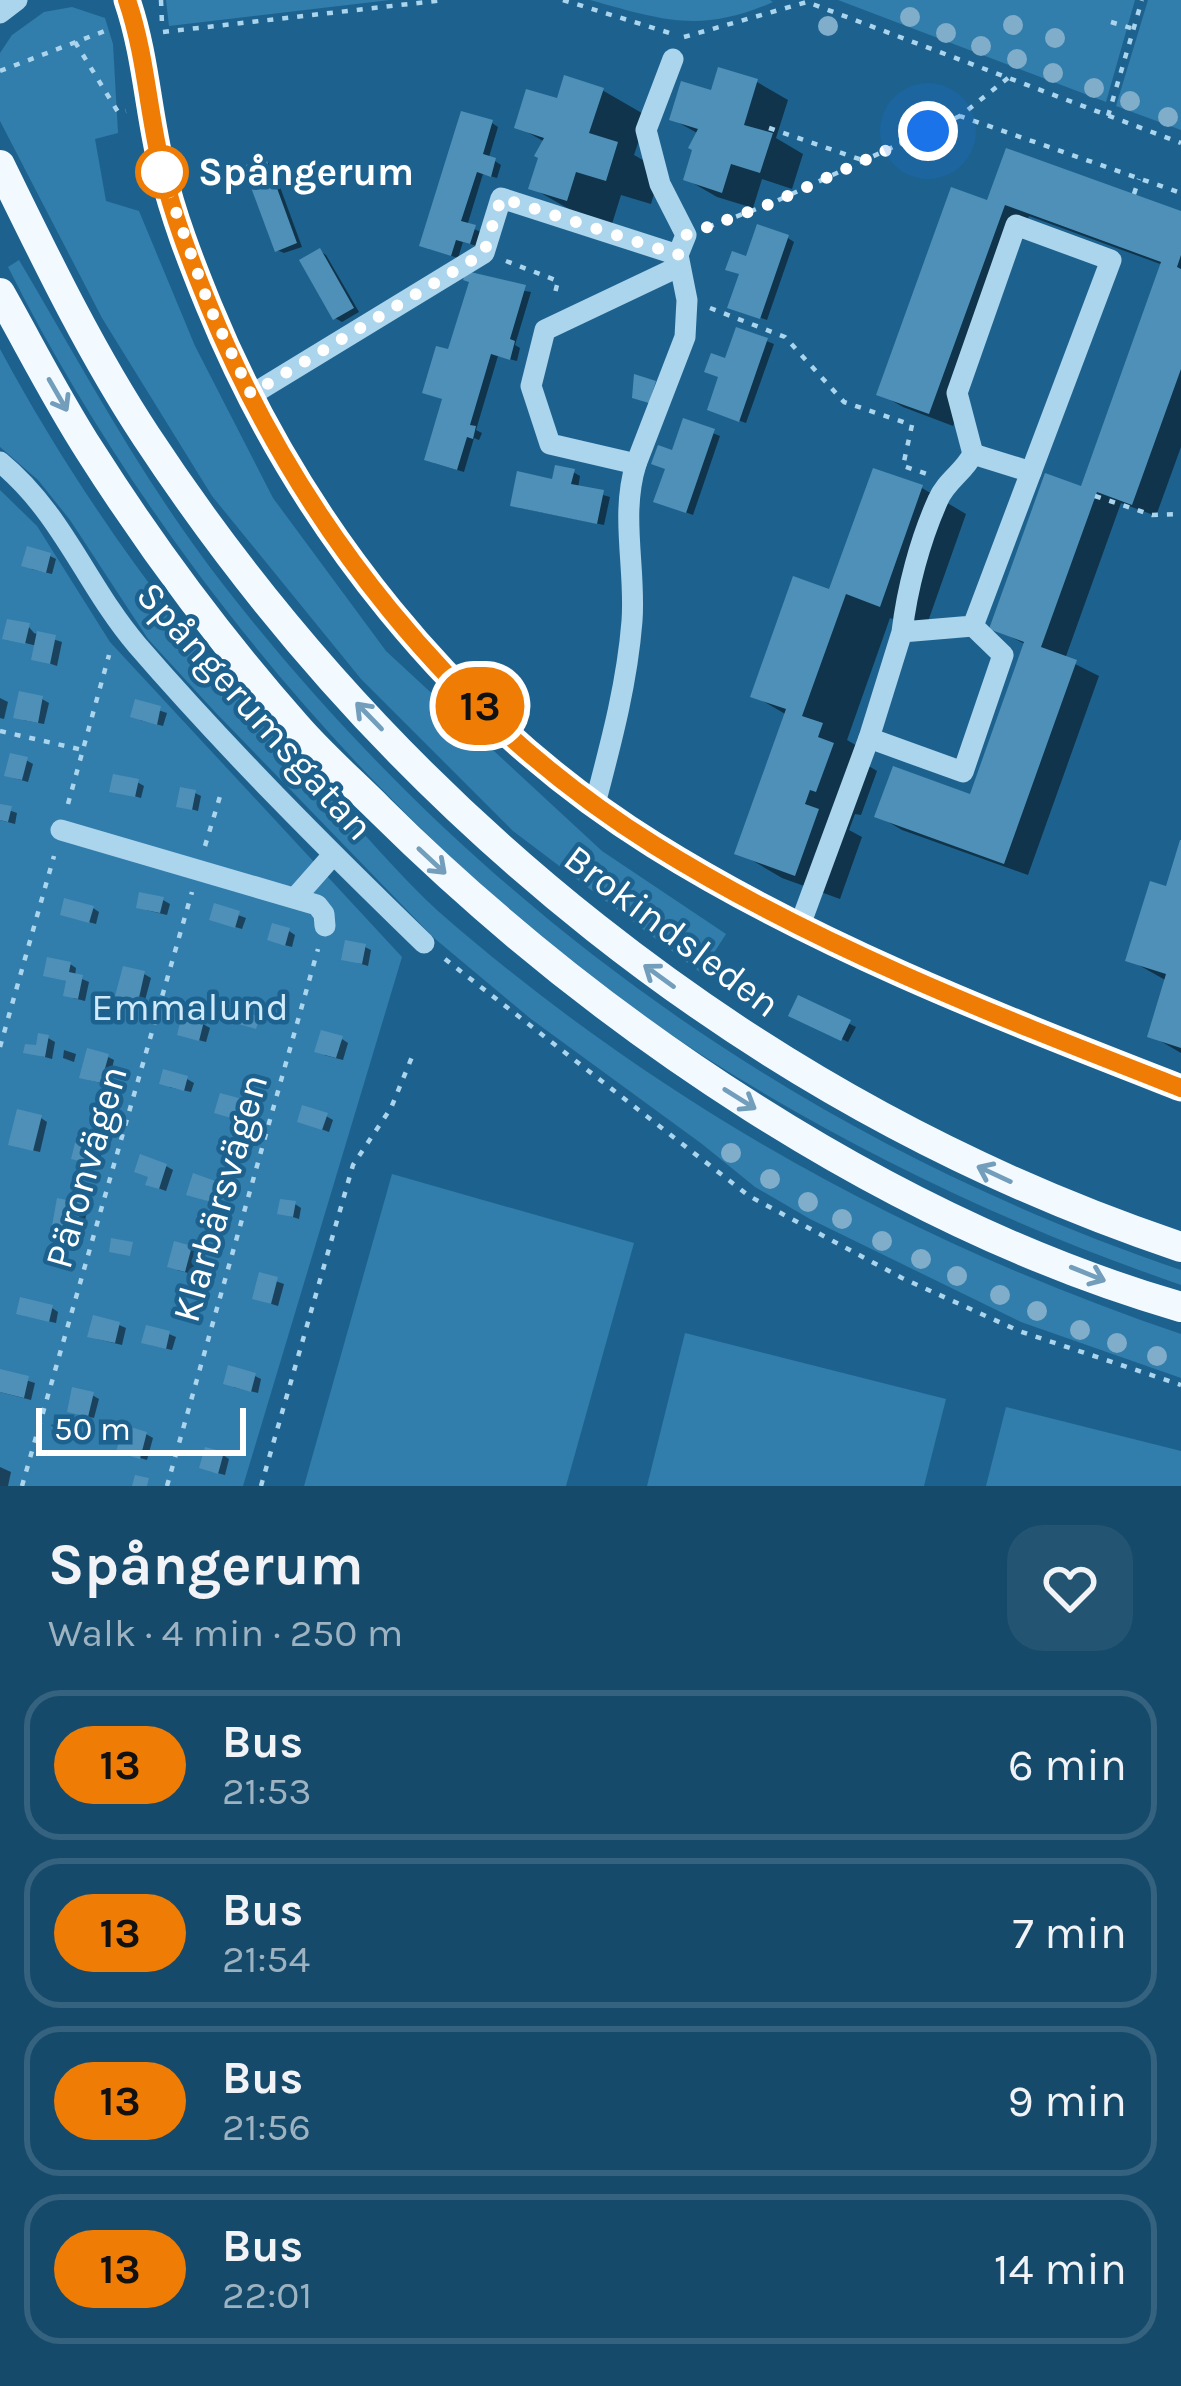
<!DOCTYPE html>
<meta charset="utf-8">
<style>
:root{--surface:#164a6a;--page:#235472;--text:#f1f3f6;--muted:#9eb3c1;--line:#35627e}
body{margin:0;font-family:Karla,sans-serif;background:var(--page);color:var(--text);height:100vh;display:flex;flex-direction:column;font-size:45px;white-space:nowrap}
*{box-sizing:border-box;margin:0}
p{font-size:39px;color:var(--muted)}
.icon{flex:none;width:66px;height:66px;fill:none;stroke:currentColor;stroke-width:2;stroke-linecap:round;stroke-linejoin:round}
.map{position:relative;height:1486px;overflow:hidden}
.sheet{display:flex;flex-direction:column;background:var(--surface);flex:1}
.sheet>*{flex:none}
.badge{padding:0 24px;border-radius:39px;font-size:42px;line-height:78px}
.scale{position:absolute;left:36px;bottom:30px;width:210px;box-sizing:border-box;padding-left:12px;border:6px solid #fff;border-top:0;font-size:33px;line-height:42px;white-space:nowrap;color:#fff;-webkit-text-stroke:9px #1d628e;paint-order:stroke}
.you{position:absolute;width:60px;height:60px;margin:-30px;border:9px solid #fff;border-radius:50%;background:#1a73e8;box-shadow:0 0 0 18px #1a73e833}
.map>.badge{position:absolute;translate:-50% -50%;box-shadow:0 0 0 6px #fff}
.round{display:grid;place-items:center;flex:none;width:126px;height:126px;border-radius:36px;background:var(--page)}
.head{display:flex;align-items:center;justify-content:space-between;height:204px;padding:0 48px}
h1{font-size:57px;font-weight:700;line-height:90px}
ul{padding:0;list-style:none}
li{display:flex;align-items:center;gap:36px;height:150px;margin:0 24px 18px;padding:0 24px;border:6px solid var(--line);border-radius:36px}
li div{flex:1}
li b{display:block;font-size:45px}
li em{font-style:normal}
li .badge{min-width:132px;font-weight:700;text-align:center}
.map>svg:first-child{display:block}
</style>
<div class="map">
<svg width="1181" height="1486" viewBox="0 0 1181 1486">
<rect width="100%" height="100%" fill="#1d628e"/>
<g fill="#317dac">
<path d="M166,0H390L169,26Z"/>
<path d="M590,0H770L773,2C701,34 662,20 590,0Z"/>
<path d="M838,0H1135L1106,102Z"/>
<path d="M1148,0H1181V130L1116,106Z"/>
<path d="M72,7L105,18L113,44L118,133L95,139L106,201L139,211L195,346L273,498L386,651L602,851L726,934L701,973L513,831L361,679L212,496L102,318L0,121V53L12,35L44,12Z"/>
<path d="M19,260C84,370 143,481 222,583C471,904 796,1139 1181,1270V1285C1016,1228 856,1153 708,1059C419,874 161,572 8,267Z"/>
<path d="M0,349C92,520 209,673 344,813C375,845 405,881 438,911C655,1101 908,1242 1181,1334V1378L1021,1322L810,1219L755,1187L702,1144L531,1019L434,938L216,713L148,639L70,520L38,480L0,447Z"/>
<path d="M0,490L37,526L110,642L402,957L243,1486H0Z"/>
<path d="M392,1174L634,1243L566,1486H304Z"/>
<path d="M685,1333L946,1399L924,1486H647Z"/>
<path d="M1006,1407L1181,1451V1486H986Z"/>
</g>
<g fill="#0007">
<path d="M757,82L788,100L776,138L803,154L792,189L762,179L753,208L717,197L686,179L699,134L672,119L713,94Z"/>
<path d="M602,90L647,116L634,155L661,170L651,204L621,195L612,224L576,213L532,188L545,142L518,127L559,102Z"/>
<path d="M492,123L498,127L489,157L501,165L497,178L483,174L467,226L481,232L477,246L463,242L458,258L429,249Z"/>
<path d="M265,161L272,165L302,247L284,253L277,250Z"/>
<path d="M989,204L1181,214V447L1156,516L1121,503L1065,659L1099,676L1028,875L902,830L878,816L972,798L1027,645L993,628L1082,489L1163,265L1029,216L953,426L903,407L880,394Z"/>
<path d="M788,238L794,242L767,320L737,310L748,259Z"/>
<path d="M320,251L326,255L359,312L342,322L335,318Z"/>
<path d="M472,282L531,292L515,345L520,348L517,361L498,356L476,430L482,433L479,440L474,438L464,472L434,463L450,353Z"/>
<path d="M738,330L774,344L746,423L717,413Z"/>
<path d="M685,422L720,436L693,515L664,504Z"/>
<path d="M874,471L922,488L966,514L925,630L890,618L847,740L866,751L862,762L877,771L861,815L855,814L849,830L862,837L840,899L782,878L738,852L787,715L754,696L831,593Z"/>
<path d="M573,472L580,476L578,488L610,497L604,525L520,508Z"/>
<path d="M50,556L56,559L52,574L31,569Z"/>
<path d="M28,626L34,633L62,642L57,666L34,658L37,646L6,638Z"/>
<path d="M0,698L8,702L4,719L0,718Z"/>
<path d="M42,699L49,703L44,724L23,720Z"/>
<path d="M137,703L167,713L163,726L140,720Z"/>
<path d="M26,760L33,764L28,782L14,778Z"/>
<path d="M137,782L144,786L141,798L113,790Z"/>
<path d="M195,793L201,796L198,811L180,806Z"/>
<path d="M0,807L17,813L15,824L0,820Z"/>
<path d="M1181,847V1053L1150,1035L1167,981L1128,959L1168,890Z"/>
<path d="M163,900L170,904L167,915L146,910Z"/>
<path d="M216,907L246,918L242,929L219,922Z"/>
<path d="M93,908L99,912L96,924L70,917Z"/>
<path d="M289,931L295,935L292,947L277,943Z"/>
<path d="M365,947L371,950L368,966L345,959Z"/>
<path d="M70,964L76,968L75,976L89,982L85,1001L73,998L69,982L46,974Z"/>
<path d="M144,974L151,978L144,1004L119,995Z"/>
<path d="M799,999L856,1027L848,1042L792,1015Z"/>
<path d="M203,1024L210,1028L206,1042L187,1037Z"/>
<path d="M48,1038L55,1042L52,1059L27,1052Z"/>
<path d="M342,1039L348,1043L343,1060L324,1055Z"/>
<path d="M64,1050L76,1054L74,1062L63,1058Z"/>
<path d="M108,1057L114,1060L108,1085L89,1080Z"/>
<path d="M187,1079L194,1083L191,1092L169,1087Z"/>
<path d="M245,1103L252,1107L247,1122L224,1115Z"/>
<path d="M326,1116L333,1120L329,1132L307,1124Z"/>
<path d="M41,1118L47,1122L40,1152L18,1147Z"/>
<path d="M95,1151L101,1155L99,1166L81,1161Z"/>
<path d="M166,1166L173,1170L166,1191L155,1187L151,1177Z"/>
<path d="M217,1184L223,1188L218,1204L196,1197Z"/>
<path d="M295,1204L301,1208L299,1219L280,1213Z"/>
<path d="M81,1206L87,1210L83,1232L55,1225Z"/>
<path d="M191,1249L198,1252L192,1274L177,1270Z"/>
<path d="M261,1276L284,1284L278,1306L262,1301Z"/>
<path d="M52,1308L58,1312L56,1323L26,1316Z"/>
<path d="M119,1325L126,1328L122,1345L97,1339Z"/>
<path d="M169,1334L176,1337L172,1350L151,1345Z"/>
<path d="M0,1372L35,1383L31,1400L0,1392Z"/>
<path d="M255,1376L261,1379L258,1393L233,1387Z"/>
<path d="M92,1395L99,1399L94,1418L77,1414Z"/>
<path d="M146,1434L153,1438L147,1460L126,1454Z"/>
<path d="M223,1455L229,1459L225,1475L209,1471Z"/>
<path d="M0,1467L11,1472L8,1486H0Z"/>
</g>
<g fill="#4f90b9">
<path d="M718,67L758,79L744,125L773,133L760,173L731,164L722,193L683,180L692,150L688,148L698,129L669,120L681,81L711,90Z"/>
<path d="M564,75L604,88L589,133L618,142L606,181L576,172L567,201L528,189L538,158L534,156L544,138L514,128L526,89L557,98Z"/>
<path d="M461,111L493,120L483,154L496,158L491,177L477,172L461,221L476,225L470,244L456,240L451,256L419,246Z"/>
<path d="M1006,148L1181,211V255L1177,267L1181,269V369L1132,505L1097,492L1041,647L1077,660L1004,864L874,817L893,766L970,794L1024,642L989,629L1045,473L1081,486L1161,262L1005,205L929,414L876,395L951,187L987,200Z"/>
<path d="M266,158L297,243L275,252L243,166Z"/>
<path d="M757,224L789,235L760,319L727,308L739,274L725,270L732,251L746,256Z"/>
<path d="M320,248L354,308L333,320L299,260Z"/>
<path d="M466,271L526,285L510,339L515,341L510,360L491,354L470,425L476,426L473,439L467,437L457,470L424,460L442,399L422,393L436,346L448,349L469,282L463,280Z"/>
<path d="M736,327L768,338L739,422L707,410L718,377L704,372L711,353L725,358Z"/>
<path d="M634,374L656,381L649,403L632,398Z"/>
<path d="M683,418L715,429L686,513L653,502L665,469L651,464L658,445L672,450Z"/>
<path d="M555,465L575,469L571,484L604,490L597,524L510,506L517,471L552,479Z"/>
<path d="M873,468L923,485L880,607L846,594L802,716L823,723L818,737L834,743L816,792L810,790L805,804L819,809L795,876L734,854L786,709L750,697L793,576L829,589Z"/>
<path d="M27,546L51,553L46,573L21,566Z"/>
<path d="M7,619L30,623L25,644L2,639Z"/>
<path d="M37,631L56,635L50,664L31,660Z"/>
<path d="M19,691L43,696L38,723L13,718Z"/>
<path d="M135,699L161,706L157,725L130,717Z"/>
<path d="M10,753L28,757L22,780L4,776Z"/>
<path d="M113,774L139,779L135,797L109,792Z"/>
<path d="M180,787L196,790L192,810L176,807Z"/>
<path d="M0,804L12,806L8,822L0,820Z"/>
<path d="M1180,840H1181V1048L1147,1037L1166,974L1125,961L1150,881L1166,886Z"/>
<path d="M139,892L164,897L160,913L136,908Z"/>
<path d="M64,898L94,906L89,923L60,915Z"/>
<path d="M214,903L240,911L235,928L209,920Z"/>
<path d="M272,923L290,928L285,946L267,940Z"/>
<path d="M345,940L366,944L362,964L341,960Z"/>
<path d="M47,957L71,962L69,972L83,975L78,999L63,996L66,981L43,976Z"/>
<path d="M123,966L145,971L138,1002L115,996Z"/>
<path d="M798,995L851,1020L841,1041L788,1016Z"/>
<path d="M239,1010L260,1017L256,1029L235,1023Z"/>
<path d="M182,1015L204,1021L199,1041L177,1035Z"/>
<path d="M321,1030L343,1036L336,1058L314,1052Z"/>
<path d="M38,1033L49,1035L45,1057L23,1053L25,1044L36,1045Z"/>
<path d="M87,1048L109,1054L101,1083L79,1078Z"/>
<path d="M163,1069L188,1076L184,1091L159,1084Z"/>
<path d="M220,1093L246,1100L241,1121L214,1113Z"/>
<path d="M302,1105L328,1113L322,1130L297,1122Z"/>
<path d="M17,1109L42,1115L33,1151L8,1145Z"/>
<path d="M75,1143L96,1148L92,1164L71,1159Z"/>
<path d="M140,1154L167,1164L159,1189L145,1185L148,1177L134,1172Z"/>
<path d="M193,1173L218,1182L211,1202L186,1195Z"/>
<path d="M57,1198L82,1203L76,1231L52,1226Z"/>
<path d="M280,1199L296,1201L293,1217L277,1214Z"/>
<path d="M111,1238L133,1242L130,1256L109,1252Z"/>
<path d="M174,1241L192,1246L185,1272L167,1267Z"/>
<path d="M259,1272L278,1277L271,1304L252,1299Z"/>
<path d="M20,1297L53,1305L49,1322L16,1314Z"/>
<path d="M93,1315L120,1322L115,1343L87,1337Z"/>
<path d="M146,1325L170,1331L166,1349L141,1343Z"/>
<path d="M228,1365L256,1373L251,1392L223,1384Z"/>
<path d="M0,1369L29,1376L24,1398L0,1392Z"/>
<path d="M72,1387L94,1392L88,1417L67,1412Z"/>
<path d="M124,1425L147,1432L140,1459L116,1452Z"/>
<path d="M205,1447L224,1452L218,1474L199,1468Z"/>
<path d="M135,1475L149,1478L147,1486H132Z"/>
</g>
<g fill="none" stroke-linecap="round" stroke-linejoin="round">
<g stroke="#abd4ed" stroke-width="4.5" stroke-dasharray="6 9" stroke-linecap="butt">
<path d="M161,0L162,24"/>
<path d="M563,0L673,34"/>
<path d="M1111,22L1134,29"/>
<path d="M163,32L444,0"/>
<path d="M684,37L807,2L1181,143"/>
<path d="M75,42L118,112L126,111"/>
<path d="M0,71L110,29"/>
<path d="M1008,78L960,116L1181,193"/>
<path d="M1108,116L1142,0"/>
<path d="M769,128L865,161"/>
<path d="M1134,194L1139,179"/>
<path d="M708,227L770,204L960,116"/>
<path d="M506,261L558,281L554,297"/>
<path d="M710,308L785,337L844,402L912,425L903,466L927,474"/>
<path d="M1095,496L1152,515L1181,514"/>
<path d="M0,731L83,750"/>
<path d="M68,804L109,655"/>
<path d="M205,846L221,793"/>
<path d="M445,959L749,1196L902,1278L1019,1331L1181,1385"/>
<path d="M0,1047L54,856"/>
<path d="M22,1486L192,892"/>
<path d="M167,1486L318,949"/>
<path d="M261,1486L353,1165L391,1108L414,1052"/>
</g>
<g stroke="#abd4ed" stroke-width="21">
<path d="M127,0C146,54 149,113 162,169C173,216 191,262 209,306C298,522 454,720 654,845C818,947 1001,1018 1181,1088"/>
<path d="M0,13L17,0"/>
<path d="M673,59L646,130L660,184L686,235L678,255"/>
<path d="M251,395L484,253L501,198L678,255L687,300L685,337L636,464L550,444L531,386L545,330L680,266"/>
<path d="M973,454L957,393L1016,225L1111,260L1031,472"/>
<path d="M0,462C63,514 86,585 137,645C227,749 325,847 424,943"/>
<path d="M869,738L963,772L1003,655L973,626"/>
<path d="M595,804C611,743 627,684 632,621C636,569 620,515 636,464"/>
<path d="M61,830L317,905L324,914L325,926"/>
<path d="M295,898L333,855"/>
<path d="M800,925L869,738L902,632L973,626L1031,472L973,454C964,472 946,481 938,500C920,540 907,589 902,632"/>
</g>
<g stroke="#f2f9ff" stroke-width="30">
<path d="M0,165C45,257 90,351 146,436C392,810 755,1104 1181,1247"/>
<path d="M0,293C30,346 57,400 90,451C151,547 221,641 296,726C322,756 352,782 380,810C595,1023 888,1222 1181,1307"/>
</g>
</g>
<g fill="#80adc9">
<circle cx="910" cy="17" r="10"/>
<circle cx="1013" cy="25" r="10"/>
<circle cx="828" cy="26" r="10"/>
<circle cx="946" cy="33" r="10"/>
<circle cx="1055" cy="38" r="10"/>
<circle cx="981" cy="46" r="10"/>
<circle cx="1017" cy="59" r="10"/>
<circle cx="1053" cy="73" r="10"/>
<circle cx="1094" cy="88" r="10"/>
<circle cx="1130" cy="101" r="10"/>
<circle cx="1168" cy="117" r="10"/>
<circle cx="731" cy="1153" r="10"/>
<circle cx="770" cy="1179" r="10"/>
<circle cx="808" cy="1202" r="10"/>
<circle cx="842" cy="1219" r="10"/>
<circle cx="882" cy="1241" r="10"/>
<circle cx="921" cy="1259" r="10"/>
<circle cx="957" cy="1276" r="10"/>
<circle cx="1000" cy="1295" r="10"/>
<circle cx="1037" cy="1311" r="10"/>
<circle cx="1080" cy="1330" r="10"/>
<circle cx="1117" cy="1343" r="10"/>
<circle cx="1157" cy="1356" r="10"/>
</g>
<defs><path id="oneway-shaft" d="M-6 0H5M1.5-3L5.5 0L1.5 3" fill="none" stroke-width="1.6" stroke-linecap="round" stroke-linejoin="round" transform="scale(3)"/></defs>
<g stroke="#729ebb">
<use href="#oneway-shaft" transform="translate(58 395) rotate(60)"/>
<use href="#oneway-shaft" transform="translate(369 716) rotate(-134)"/>
<use href="#oneway-shaft" transform="translate(432 861) rotate(43)"/>
<use href="#oneway-shaft" transform="translate(659 976) rotate(-144)"/>
<use href="#oneway-shaft" transform="translate(740 1099) rotate(32)"/>
<use href="#oneway-shaft" transform="translate(994 1174) rotate(-155)"/>
<use href="#oneway-shaft" transform="translate(1088 1274) rotate(22)"/>
</g>
<g fill="none" stroke-linecap="round" stroke-linejoin="round">
<defs>
<path id="line" d="M127,0C146,55 148,113 162,169C173,216 191,262 209,306C298,523 454,720 654,845C817,947 1002,1018 1181,1088"/>
</defs>
<use href="#line" stroke="#fff" stroke-width="27"/>
<use href="#line" stroke="#ef7c04" stroke-width="18"/>
<path stroke="#fff" stroke-width="12" stroke-dasharray="0 21.6" d="M162,172L210,308L251,394L484,253L501,198L678,255L686,235L770,204L928,131"/>
</g>
<circle fill="#fff" stroke="#ef7c04" stroke-width="6" cx="162" cy="172" r="24"/>
<g text-anchor="middle" dominant-baseline="central" stroke-width="9" stroke-linejoin="round" paint-order="stroke">
<g font-size="39" font-weight="bold" fill="#fff" stroke="#1d628e" text-anchor="start">
<text x="198" y="172">Spångerum</text>
</g>
<g font-size="39" fill="#fff" stroke="#1d628e">
<text transform="translate(255 711) rotate(48)">Spångerumsgatan</text>
<text transform="translate(672 931) rotate(37)">Brokindsleden</text>
<text transform="translate(86 1167) rotate(-74)">Päronvägen</text>
<text transform="translate(220 1198) rotate(-74)">Klarbärsvägen</text>
</g>
<g font-size="39" fill="#d1eaf9" stroke="#1d628e">
<text x="190" y="1007">Emmalund</text>
</g>
</g>
</svg>
<div class="scale">50 m</div>
<div class="you" style="left:928px;top:131px"></div>
<b class="badge" style="left:480px;top:706px;background:#ef7c04;color:#111">13</b>
</div>
<section class="sheet">
<div class="head"><div><h1>Spångerum</h1><p>Walk · 4 min · 250 m</p></div><a class="round"><svg class="icon" aria-label="heart" viewBox="0 0 24 24"><path d="M12 20l-8-8c-3-5 5-10 8-4 3-6 11-1 8 4z"/></svg></a></div>
<ul>
<li><span class="badge" style="background:#ef7c04;color:#111">13</span><div><b>Bus</b><p>21:53</p></div><em>6 min</em></li>
<li><span class="badge" style="background:#ef7c04;color:#111">13</span><div><b>Bus</b><p>21:54</p></div><em>7 min</em></li>
<li><span class="badge" style="background:#ef7c04;color:#111">13</span><div><b>Bus</b><p>21:56</p></div><em>9 min</em></li>
<li><span class="badge" style="background:#ef7c04;color:#111">13</span><div><b>Bus</b><p>22:01</p></div><em>14 min</em></li>
</ul>
</section>
